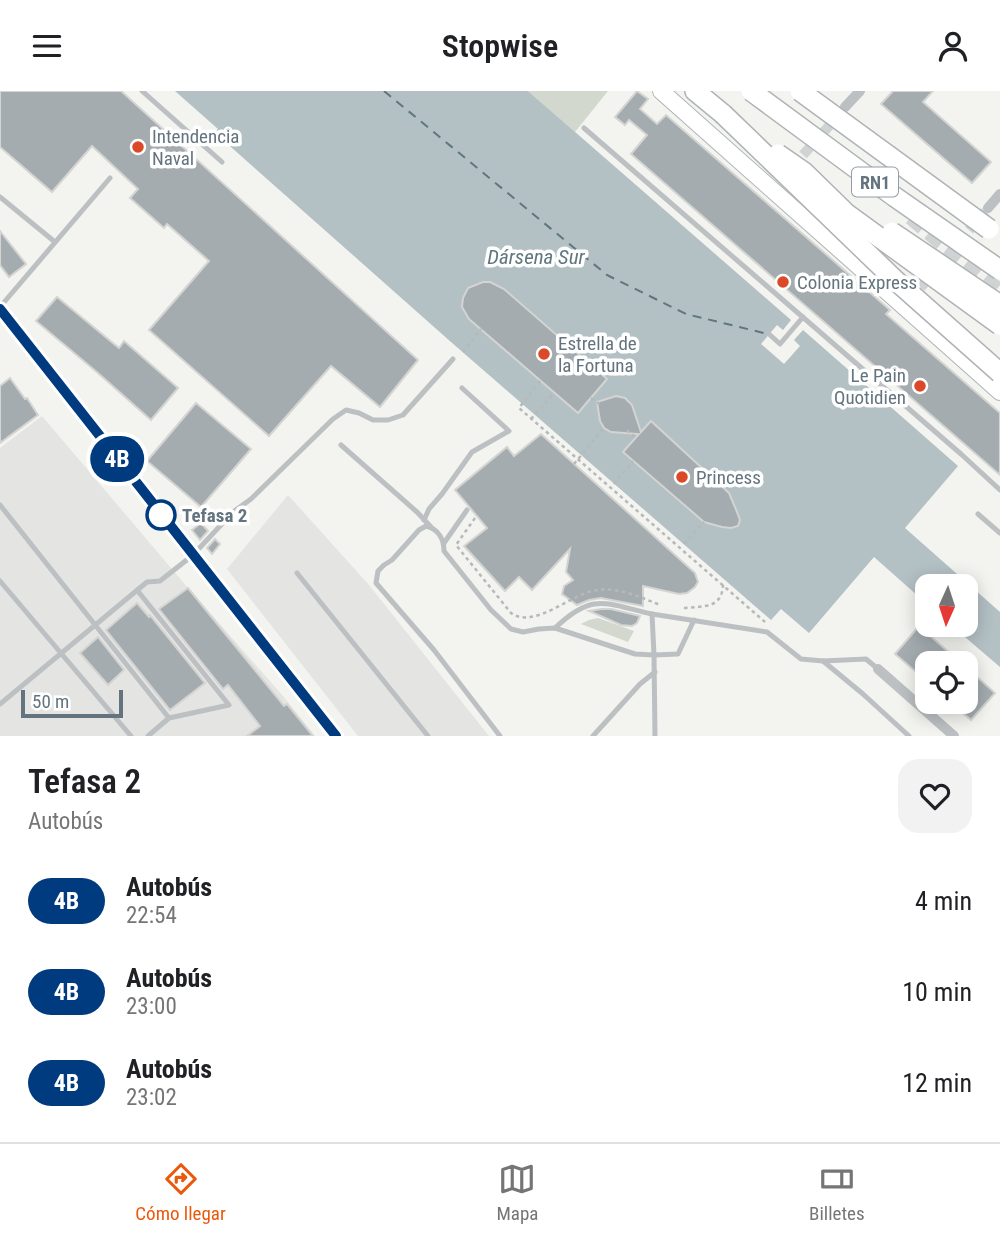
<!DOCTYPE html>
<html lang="es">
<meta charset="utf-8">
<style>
:root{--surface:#fff;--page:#f2f2f2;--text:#202124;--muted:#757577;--line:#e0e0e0;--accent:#ea580c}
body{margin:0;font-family:"Roboto Condensed",sans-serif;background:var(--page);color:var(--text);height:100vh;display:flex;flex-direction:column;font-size:26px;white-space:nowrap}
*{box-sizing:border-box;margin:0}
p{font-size:23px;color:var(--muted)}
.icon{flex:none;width:38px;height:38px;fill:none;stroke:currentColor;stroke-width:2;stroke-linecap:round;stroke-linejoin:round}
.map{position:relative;height:645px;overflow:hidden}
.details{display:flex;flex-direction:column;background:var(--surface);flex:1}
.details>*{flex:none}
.badge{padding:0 14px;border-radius:23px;font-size:24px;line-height:46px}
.needle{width:46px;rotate:183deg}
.controls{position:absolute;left:915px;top:483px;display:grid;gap:14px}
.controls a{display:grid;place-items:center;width:63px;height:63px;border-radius:14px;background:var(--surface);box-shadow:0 4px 18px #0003;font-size:35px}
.scale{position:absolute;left:21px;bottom:18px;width:102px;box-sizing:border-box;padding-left:7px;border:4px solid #64747f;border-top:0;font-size:19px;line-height:24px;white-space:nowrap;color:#64747f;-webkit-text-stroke:5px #fff;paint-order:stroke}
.map>.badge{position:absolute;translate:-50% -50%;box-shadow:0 0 0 4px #fff}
.round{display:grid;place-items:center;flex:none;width:74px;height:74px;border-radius:21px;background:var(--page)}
.headline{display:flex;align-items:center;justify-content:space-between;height:119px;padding:0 28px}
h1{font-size:33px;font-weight:600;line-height:52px}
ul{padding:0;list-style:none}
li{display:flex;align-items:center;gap:21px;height:91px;padding:0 28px}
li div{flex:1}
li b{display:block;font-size:26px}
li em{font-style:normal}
li .badge{min-width:77px;font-weight:700;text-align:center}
header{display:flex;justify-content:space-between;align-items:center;height:91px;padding:0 28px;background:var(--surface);font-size:32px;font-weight:600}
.dock{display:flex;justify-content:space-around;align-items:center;height:98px;border-top:2px solid var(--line);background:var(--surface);font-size:19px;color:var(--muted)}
.dock a{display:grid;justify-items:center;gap:4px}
.dock .active{color:var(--accent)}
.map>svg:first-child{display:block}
</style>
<header><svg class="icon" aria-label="menu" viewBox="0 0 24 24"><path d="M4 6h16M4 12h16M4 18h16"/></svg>Stopwise<svg class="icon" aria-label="person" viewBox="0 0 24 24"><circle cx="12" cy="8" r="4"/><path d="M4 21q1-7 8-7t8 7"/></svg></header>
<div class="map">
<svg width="1000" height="645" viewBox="0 0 1000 645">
<rect width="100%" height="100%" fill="#f3f3ef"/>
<g fill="#e4e5e3">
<path d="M42,325L188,497L283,605L315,645H0V357Z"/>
<path d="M288,404L369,494L489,645H358L227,478Z"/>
</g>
<g fill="#d3d8cf">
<path d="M528,0H608L575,41Z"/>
<path d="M598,527L634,540L628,551L581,533L589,529Z"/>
</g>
<path fill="#b3c0c4" d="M175,0H528L791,229L783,239L777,234L761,253L784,273L800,255L794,249L803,239L958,375L905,437L1000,521V576L951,534H966V495H928L927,513L874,466L809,542L781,518L771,529L451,251L231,56L216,40L218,38Z"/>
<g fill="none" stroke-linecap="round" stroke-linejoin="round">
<path stroke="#5f777d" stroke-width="2" stroke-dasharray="9 7" stroke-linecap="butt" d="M384,0L607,184L686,223L768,243"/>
</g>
<g fill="#a4acb0" stroke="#d4d4d2" stroke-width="2">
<path d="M0,0H121L418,269L380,316L331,275L269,345L149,239L209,170L167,133L164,137L130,107L138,98L92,55L52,101L0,56Z"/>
<path d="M637,0L648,8L640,18L657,33L666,24L890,219L886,223L1000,322V384L631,63L647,44L629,29L625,34L615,26Z"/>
<path d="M893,0H933L923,11L991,71L972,92L881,13Z"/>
<path d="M0,140L26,173L9,186L0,174Z"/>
<path d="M483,191H490L504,198L607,288L578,322L469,228L462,216L463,207L468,197Z"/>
<path d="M57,206L119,257L124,250L178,297L151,329L98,282L36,230Z"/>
<path d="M10,287L25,308L27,307L38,324L0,352V295Z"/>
<path d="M616,305L625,307L632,314L641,341L651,330L729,402L737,421L740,429L738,435L731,437L722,436L704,431L623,361L639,343L611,341L604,337L600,330L597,311Z"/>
<path d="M196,312L251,358L201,416L147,370Z"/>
<path d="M541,343L695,482L698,491L695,496L687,502L679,503L643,495V515L601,507L589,509L577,514L562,503L564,495L573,489L566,481L570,458L532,499L519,486L505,500L464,455L487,437L455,399L507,356L514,365Z"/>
<path d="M201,432L208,440L200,449L192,439Z"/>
<path d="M215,448L220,453L212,463L207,457Z"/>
<path d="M188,497L284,615L287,613L313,645H247L260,635L228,594L223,598L159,518Z"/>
<path d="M137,512L149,526L150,524L205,592L170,619L106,539Z"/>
<path d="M601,518H611L640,525L637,532L632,535L621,534L589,520Z"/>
<path d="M919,535L961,572H928V591L895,563Z"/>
<path d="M98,546L124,579L108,594L80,562Z"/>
<path d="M966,576L995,602L971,629L950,611H966Z"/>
</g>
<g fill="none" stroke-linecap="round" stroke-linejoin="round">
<g stroke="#cfd3d3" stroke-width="10" stroke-dasharray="10 5" stroke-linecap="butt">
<path d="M793,75L838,25"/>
<path d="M911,208L988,117"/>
</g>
<path stroke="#cfd3d3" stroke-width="16" stroke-dasharray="16 8" stroke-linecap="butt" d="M911,126L1000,201"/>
<defs>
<path id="secondary" d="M661,0L1000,301"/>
<path id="highway" d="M695,0L723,23"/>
</defs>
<use href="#secondary" stroke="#afb4b8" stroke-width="18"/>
<use href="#highway" stroke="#afb3b6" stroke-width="22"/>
<g stroke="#b6b9bb" stroke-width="2.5" stroke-dasharray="3.5 3.5" stroke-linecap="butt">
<path d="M463,261L481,238"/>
<path d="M540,290L519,317L765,531"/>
<path d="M591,307L601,314"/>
<path d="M531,328L554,302"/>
<path d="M627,339L636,347"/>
<path d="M614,393L633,370"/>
<path d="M475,427L456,454L511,522C534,539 572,502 597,499C619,496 640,506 660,514"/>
<path d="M684,453L704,431"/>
<path d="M684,517C703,515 722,518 723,494"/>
</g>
<g stroke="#bcc0c3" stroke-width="5">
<path d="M142,0L222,71"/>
<path d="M584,37L961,363L1000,399"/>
<path d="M0,106L55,151"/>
<path d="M0,216L110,87"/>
<path d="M769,243L780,253L803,226"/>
<path d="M341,354L417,421L431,436"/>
<path d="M0,414L169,627"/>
<path d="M978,423L1000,442"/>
<path d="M424,429L429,418L442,403L472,361L509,340L462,297"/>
<path d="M444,452L467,419"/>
<path d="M297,482L428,645"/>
<path d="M0,490L131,645"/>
<path d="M137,499L229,614L169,627L148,645"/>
<path d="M652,523L767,541L801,568L823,570L866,568L878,578"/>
<path d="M555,537C594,500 606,513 652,523L654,564L678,563L694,529"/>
<path d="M823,570L863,603L909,645"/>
<path d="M0,613L147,491L160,490L193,464L233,421L251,408L333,328L346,319L359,322L373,329H388L403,324L453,268"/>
<path d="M500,645L434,559L376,492L378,480L384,474L392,469L419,439L426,435C439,438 444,449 444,460L491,519L511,538L523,541L539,538L555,537L635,563L654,564L655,645"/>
<path d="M593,645L640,593L655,581"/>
</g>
<g stroke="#bcc0c3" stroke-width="10">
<path d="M845,16L860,0"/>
<path d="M988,117L1000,103"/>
<path d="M0,218L336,645"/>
<path d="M878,578L954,645"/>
</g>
<use href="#secondary" stroke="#fff" stroke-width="16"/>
<use href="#highway" stroke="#fff" stroke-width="19"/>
<defs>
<g id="highway-bridge">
<path d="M751,0L895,106L1000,179"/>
<path d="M800,0L989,138"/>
<path d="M723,23L894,188L1000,282"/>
<path d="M778,63L804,81L847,123L1000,234"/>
<path d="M892,141L1000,214"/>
</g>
</defs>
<use href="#highway-bridge" stroke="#afb3b6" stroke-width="22" stroke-linecap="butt"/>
<path stroke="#b6b9bb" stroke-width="2.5" stroke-dasharray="3.5 3.5" stroke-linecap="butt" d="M574,373L604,337"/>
<use href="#highway-bridge" stroke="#fff" stroke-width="19"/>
</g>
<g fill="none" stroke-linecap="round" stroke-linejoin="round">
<defs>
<path id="line" d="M0,218L336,645"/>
</defs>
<use href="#line" stroke="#fff" stroke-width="16"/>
<use href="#line" stroke="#003b80" stroke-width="10"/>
</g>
<g fill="#db4928" stroke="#fff" stroke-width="2.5">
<circle cx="138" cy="56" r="7"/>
<circle cx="783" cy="191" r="7"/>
<circle cx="544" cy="263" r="7"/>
<circle cx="920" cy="295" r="7"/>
<circle cx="682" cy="386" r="7"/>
</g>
<circle fill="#fff" stroke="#003b80" stroke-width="3.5" cx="161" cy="424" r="14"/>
<g text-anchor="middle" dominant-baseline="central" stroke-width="7" stroke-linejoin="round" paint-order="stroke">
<rect fill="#fff" stroke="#929ea5" stroke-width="2" x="852" y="76.5" width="46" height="29" rx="5"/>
<g font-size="18" font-weight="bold" fill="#64747f">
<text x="875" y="91">RN1</text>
</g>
<g font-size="19" fill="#64747f" stroke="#fff" text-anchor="start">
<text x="152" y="45">Intendencia<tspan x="152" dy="22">Naval</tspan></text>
<text x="797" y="191">Colonia Express</text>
<text x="558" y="252">Estrella de<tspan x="558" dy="22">la Fortuna</tspan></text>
<text x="906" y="284" text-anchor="end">Le Pain<tspan x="906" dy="22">Quotidien</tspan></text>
<text x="696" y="386">Princess</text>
</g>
<g font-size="19" font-weight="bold" fill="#64747f" stroke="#fff" text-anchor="start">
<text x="182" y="424">Tefasa 2</text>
</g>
<g font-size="21" font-style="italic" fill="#5f777d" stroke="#fff">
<text x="536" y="166">Dársena Sur</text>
</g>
</g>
</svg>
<div class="controls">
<a><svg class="needle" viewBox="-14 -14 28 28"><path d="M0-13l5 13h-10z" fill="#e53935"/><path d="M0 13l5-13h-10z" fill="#757577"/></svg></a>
<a><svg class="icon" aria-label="locate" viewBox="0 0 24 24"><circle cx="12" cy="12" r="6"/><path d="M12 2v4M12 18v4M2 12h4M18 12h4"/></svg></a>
</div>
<div class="scale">50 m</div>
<b class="badge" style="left:117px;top:368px;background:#003b80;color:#fff">4B</b>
</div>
<section class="details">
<div class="headline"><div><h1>Tefasa 2</h1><p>Autobús</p></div><a class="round"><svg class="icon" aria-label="heart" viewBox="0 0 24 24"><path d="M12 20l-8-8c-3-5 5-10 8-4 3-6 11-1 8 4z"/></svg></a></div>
<ul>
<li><span class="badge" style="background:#003b80;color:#fff">4B</span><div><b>Autobús</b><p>22:54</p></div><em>4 min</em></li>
<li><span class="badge" style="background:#003b80;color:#fff">4B</span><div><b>Autobús</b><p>23:00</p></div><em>10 min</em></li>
<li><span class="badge" style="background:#003b80;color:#fff">4B</span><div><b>Autobús</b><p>23:02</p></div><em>12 min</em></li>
</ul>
</section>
<nav class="dock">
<a class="active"><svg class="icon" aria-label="directions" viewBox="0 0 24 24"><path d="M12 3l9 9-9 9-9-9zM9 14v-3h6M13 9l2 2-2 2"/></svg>Cómo llegar</a>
<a><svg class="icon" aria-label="map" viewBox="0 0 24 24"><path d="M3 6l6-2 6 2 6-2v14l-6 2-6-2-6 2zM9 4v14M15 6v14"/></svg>Mapa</a>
<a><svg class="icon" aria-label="tickets" viewBox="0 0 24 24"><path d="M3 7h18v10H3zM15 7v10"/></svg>Billetes</a>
</nav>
